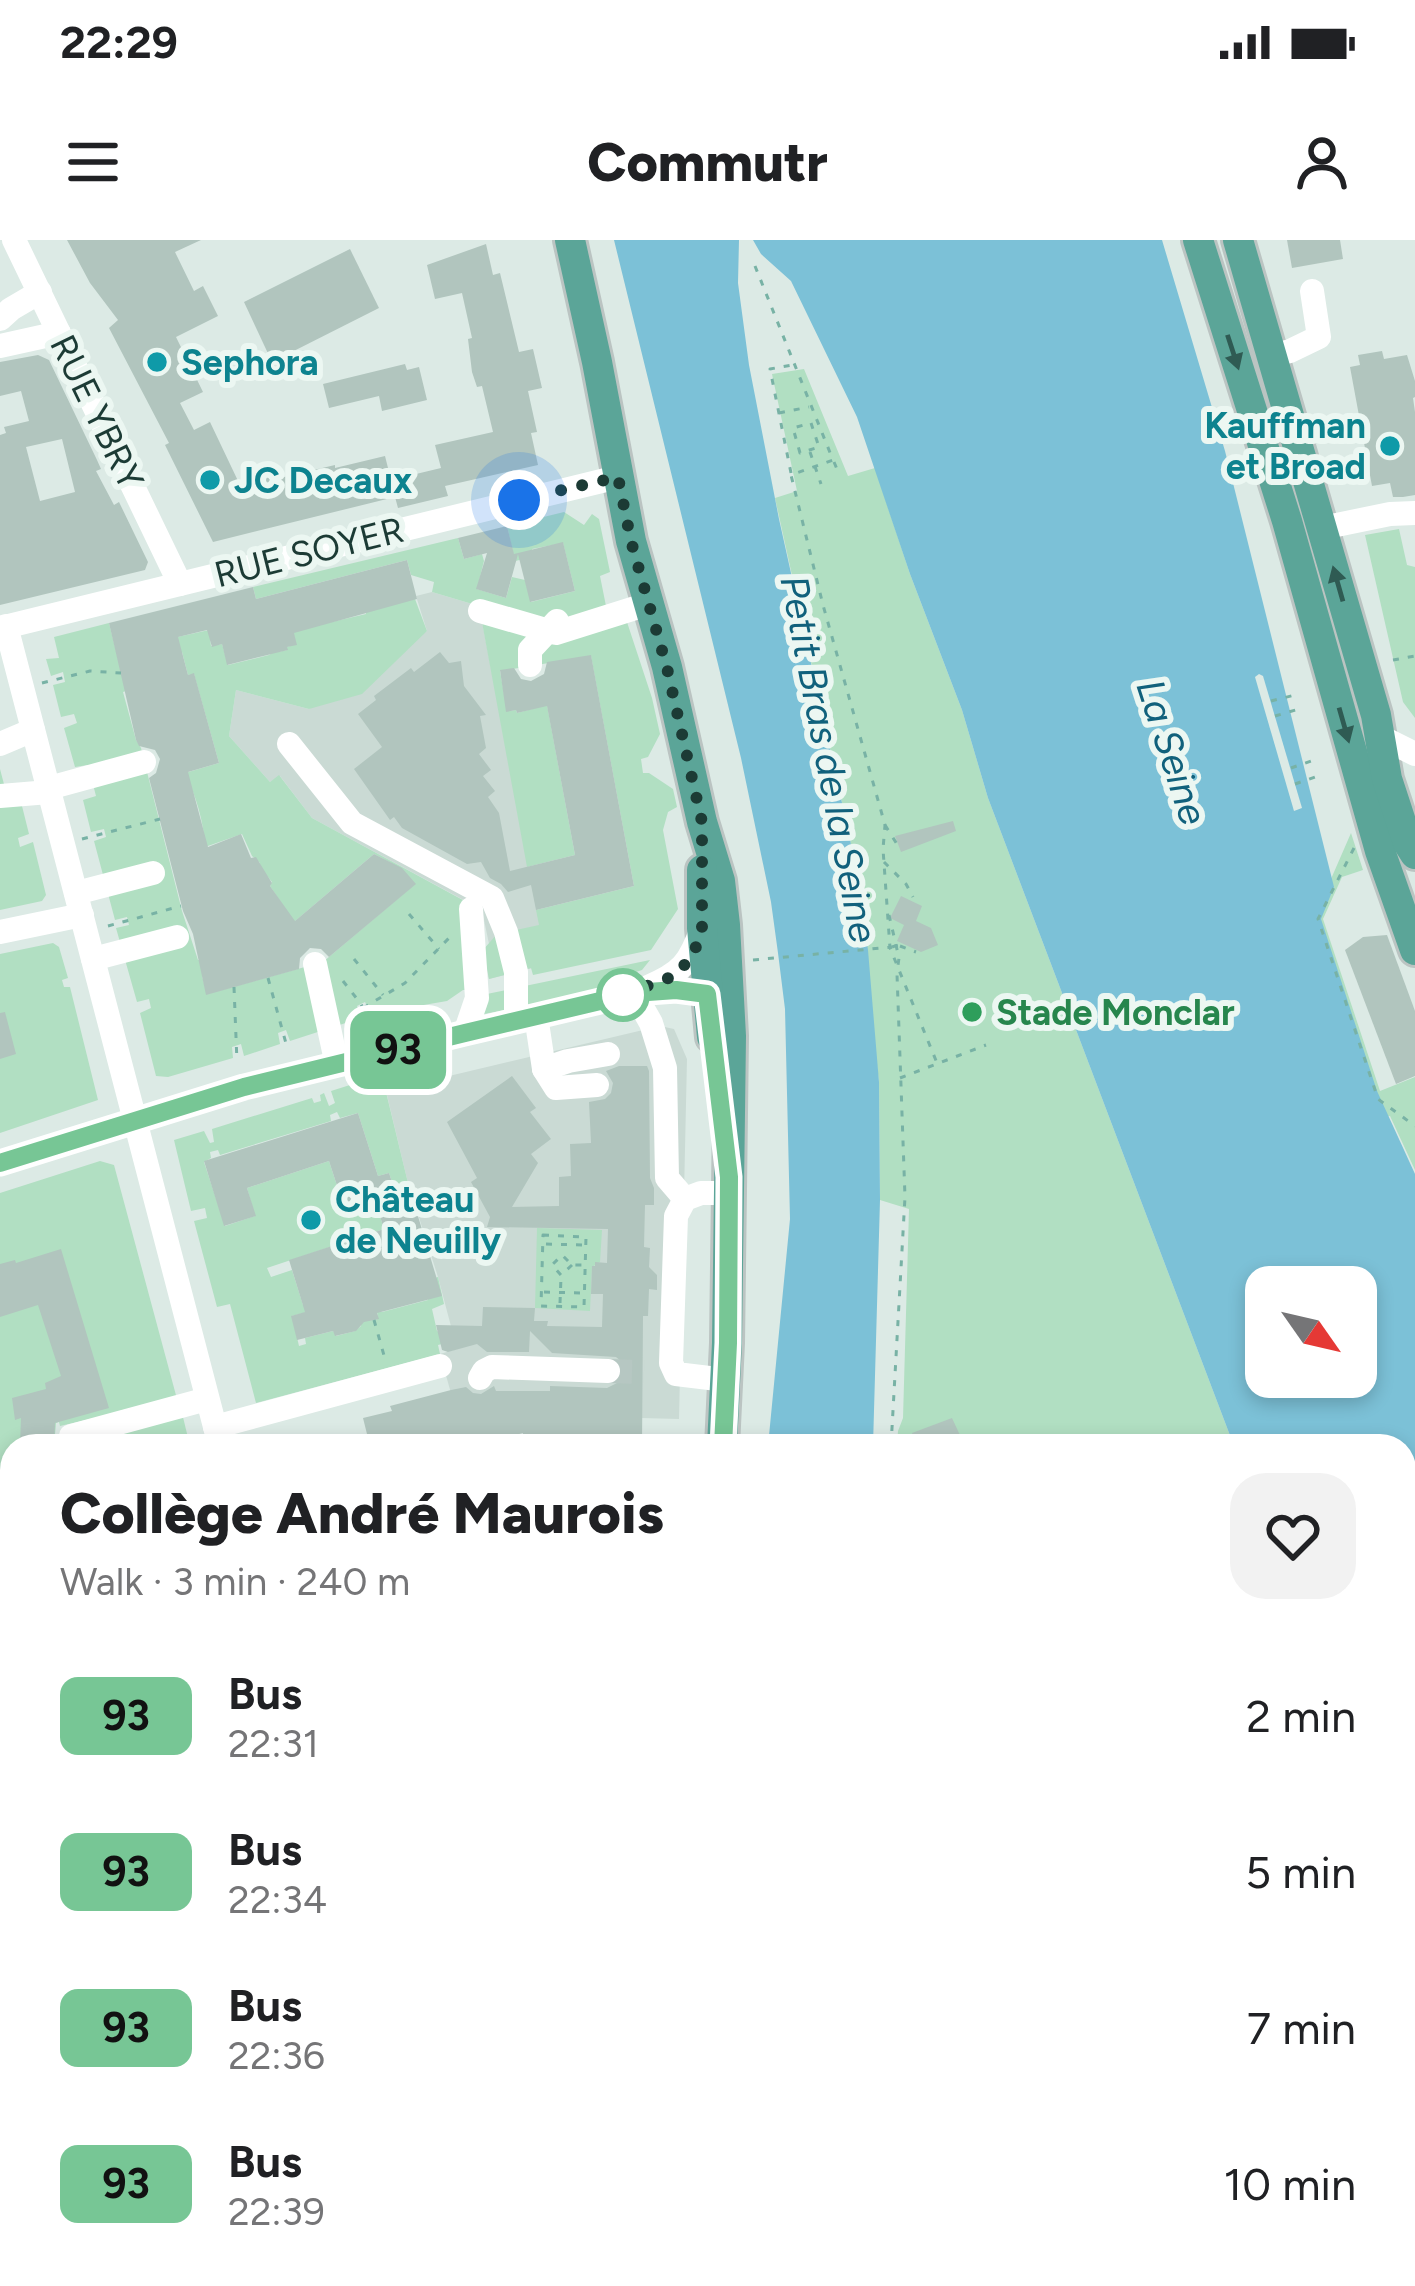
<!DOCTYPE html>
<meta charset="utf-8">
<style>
:root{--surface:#fff;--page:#f2f2f2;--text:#202124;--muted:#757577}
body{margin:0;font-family:Figtree,sans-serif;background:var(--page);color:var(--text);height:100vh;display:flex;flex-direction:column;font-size:45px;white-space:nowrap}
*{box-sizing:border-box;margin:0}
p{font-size:39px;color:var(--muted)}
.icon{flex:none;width:66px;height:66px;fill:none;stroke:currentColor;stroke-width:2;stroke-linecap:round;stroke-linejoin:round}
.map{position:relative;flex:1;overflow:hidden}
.sheet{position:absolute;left:0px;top:1194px;width:1416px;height:852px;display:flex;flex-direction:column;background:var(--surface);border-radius:36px 36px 0 0;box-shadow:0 6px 18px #0003}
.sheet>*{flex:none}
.badge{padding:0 24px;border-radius:18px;font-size:42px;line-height:78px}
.needle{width:78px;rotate:124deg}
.controls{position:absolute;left:1245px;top:1026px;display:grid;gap:24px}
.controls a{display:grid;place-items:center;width:132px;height:132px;border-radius:24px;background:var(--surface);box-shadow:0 6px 18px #0003;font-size:60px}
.you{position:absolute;width:60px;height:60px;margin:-30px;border:9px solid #fff;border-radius:50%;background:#1a73e8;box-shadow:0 0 0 18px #1a73e833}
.map>.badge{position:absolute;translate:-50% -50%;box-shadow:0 0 0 6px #fff}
.round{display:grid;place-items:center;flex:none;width:126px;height:126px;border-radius:36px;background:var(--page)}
.overview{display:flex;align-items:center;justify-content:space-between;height:204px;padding:0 60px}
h1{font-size:57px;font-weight:800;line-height:90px}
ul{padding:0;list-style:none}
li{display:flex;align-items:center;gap:36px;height:156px;padding:0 60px}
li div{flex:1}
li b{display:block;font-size:45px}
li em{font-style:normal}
li .badge{min-width:132px;font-weight:700;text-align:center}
.status{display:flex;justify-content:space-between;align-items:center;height:84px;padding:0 60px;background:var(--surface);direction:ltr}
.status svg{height:33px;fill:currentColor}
header{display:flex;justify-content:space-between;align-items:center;height:156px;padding:0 60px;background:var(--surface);font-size:54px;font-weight:800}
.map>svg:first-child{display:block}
</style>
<div class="status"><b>22:29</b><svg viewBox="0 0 49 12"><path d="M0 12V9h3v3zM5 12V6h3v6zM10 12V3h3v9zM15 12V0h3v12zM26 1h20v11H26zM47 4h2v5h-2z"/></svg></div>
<header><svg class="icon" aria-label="menu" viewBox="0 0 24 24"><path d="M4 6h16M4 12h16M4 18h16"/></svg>Commutr<svg class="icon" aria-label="person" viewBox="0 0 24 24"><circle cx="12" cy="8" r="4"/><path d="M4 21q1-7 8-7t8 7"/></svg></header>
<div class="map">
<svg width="1415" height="2046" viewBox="0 0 1415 2046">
<rect width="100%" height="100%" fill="#dceae5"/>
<g fill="#cadad4">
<path d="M432,352L479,366L548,724L489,739L483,710L489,704L482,670L312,578L280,536L270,542L229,496L236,450L309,469L427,391L416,356Z"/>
<path d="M660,786L674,789L687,819L679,1179L641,1178L478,1191L482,1204L471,1206L463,1196L440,1114L457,1109L438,1037L408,943L386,851Z"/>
</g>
<g fill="#b1dfc2">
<path d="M804,129L848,236L875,228L910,334L962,470L988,558L1234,1206H897L898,1191L903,1178L909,969L880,960L879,842L850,599L775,258L797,251L772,134Z"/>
<path d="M564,272L584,285L592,274L599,279L610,332L600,336L609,381L625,376L652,458L660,494L648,517L641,519L643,533H649L673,549L677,567L668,572L663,590L678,669L651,710L533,735L531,728L489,739L483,710L497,694L539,685L536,670L634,646L591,416L500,431L507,471L516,470L517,473L547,465L575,615L527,627L479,366L432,352L434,342L411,335L407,320L256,359L253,347L458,298L464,319L482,314L484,321L477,349L506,358L512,337L525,340L531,362L575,351L563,303L532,309L533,317L515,321L507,286Z"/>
<path d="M1399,289L1407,325L1415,327V478L1403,462L1365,295Z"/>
<path d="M415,359L427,391L362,454L309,469L236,450L229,496L270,542L279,535L312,578L472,665L471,750H463L447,761L371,774L365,762L357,766L361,778L290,801L286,790L278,793L280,804L244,816L241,804L232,807L233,818L168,837L156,836L140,773L151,768L149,759L137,762L116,688L129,685L127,677L115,680L94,601L106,597L104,589L91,592L83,560L96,556L88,525L75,527L64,488L77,483L74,474L61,477L53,445L65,442L63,432L51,436L46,419L59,418L54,397L109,383L126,451L123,452L136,500L141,508L182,671L198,720H202L205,734L202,736L207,754L323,722L415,644L391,623L374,614L294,682L270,646L272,642L260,627V623L252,616L242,594L205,607C204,582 196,556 185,533L219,523L194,434L188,435L182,412L176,413L173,398L209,390L211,406L222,404L228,425L269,415L277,410L278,412L287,410V407L296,404L293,391L366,374V371Z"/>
<path d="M0,529L10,567L21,562L29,594L18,598L20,607L33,602L46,655L42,661L0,670Z"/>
<path d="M1351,593L1363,630L1342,637L1323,679L1380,851L1415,837V930L1390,876L1380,878L1314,678Z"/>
<path d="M53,703L59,707L68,738L62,740L64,747H70L98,860L0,893V714Z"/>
<path d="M650,720L642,730L608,741L610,750L479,775L482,755Z"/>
<path d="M406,840L408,846L386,852L408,943L394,948L389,933L378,936L358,873L340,878L337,872L330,875L331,881L220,915L218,910L210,912L211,918L204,922L225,986L255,976L247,948L329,921L343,964L373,954L384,989L267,1028L271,1037L292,1030L303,1065L326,1067L292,1076L299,1106L306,1104L305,1098L333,1091L336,1096L355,1091L361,1086V1081L378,1079L377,1071L382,1072L428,1060L424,1041L438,1037L444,1064L432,1069L437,1091L456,1100L438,1105L440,1114L256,1163L230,1064L217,1067L194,981L207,978L205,968L191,971L174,900L204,891L210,903L214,902L212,889L312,858L314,863L321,861L320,855L324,853L329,866L335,863L331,851L350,845L367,850Z"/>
<path d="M100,921L114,925L177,1159L60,1186L59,1182L56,1183L54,1206H12V1473H0V953Z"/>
<path d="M537,988L602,990L600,1022L592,1027L590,1071L535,1068Z"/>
<path d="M182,1173L190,1206H81L84,1202Z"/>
</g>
<g fill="#7cc1d7" fill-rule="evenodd">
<path d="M614,0H739L738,43L749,125L779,279L850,599L868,710L879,842L880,960L873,1206H768L790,979L785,769L778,713L771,662L741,518Z"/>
<path d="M753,0H1162L1225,211L1334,647L1321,679L1377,851L1415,934V1713L1404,1673V1206H1234L988,558L962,470L910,334L857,177L791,41L761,14ZM1266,1047H1356V1137H1266Z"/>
<path d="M836,2034H937L939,2046H837Z"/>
</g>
<path fill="#dceae5" d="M1259,434L1263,436L1302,568L1294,571L1255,437Z"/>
<g fill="#b1c5be" fill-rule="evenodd">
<path d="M67,0H201L175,12L194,51L203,46L218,76L176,97L203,152L180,163L194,190L210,182L239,243L283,233L284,237L335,225V228L385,216L391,240L441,228L435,205L493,192L482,146L477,147L472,132L468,99L472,98L462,53L435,59L427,25L486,4L493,35L500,33L519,112L533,109L542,148L528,151L537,192L531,193L538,225L445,246L448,256L398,268L395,257L213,302L165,205L169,203L109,88L118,80L90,43Z"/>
<path d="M1287,0H1340L1343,19L1292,28Z"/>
<path d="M350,9L379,68L272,122L244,62Z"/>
<path d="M1382,111L1384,119L1407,115L1415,141V157L1413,158L1415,172V255L1403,257H1393L1390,243L1372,246L1350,127L1360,125L1358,115Z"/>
<path d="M38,115L49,120L97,220L101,229L96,231L114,265L119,262L148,322L145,330L0,365V195L6,193L4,187L29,181L21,151L0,156V122ZM62,199L75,252L40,261L26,207Z"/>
<path d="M405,124L407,130L419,127L427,160L382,171L379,156L329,168L323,144Z"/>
<path d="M507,286L514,314L563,302L575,351L530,362L518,314L506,358L476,349L487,313L464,319L458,298Z"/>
<path d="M407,320L417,359L294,393L297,405L287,407L288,410L227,425L222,404L212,407L207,390L178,397L188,435L194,433L219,523L188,532L208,607L241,594L251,618L256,617L272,643L270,646L295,681L374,614L402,628L416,644L329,717L321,709L310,708L300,718L299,729L206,755L193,694L183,671L149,538L156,533L160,519L155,510L139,506L136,500L109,383L253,347L256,359Z"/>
<path d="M440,412L449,423L461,421L464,446L486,475L480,476L486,508L479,514L491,530L483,536L495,551L488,557L499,573L510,631L575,615L547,466L517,473L516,470L506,472L500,430L514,428L521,439L531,441L544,434L547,422L591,415L634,646L536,670L531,645L508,652L501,644L490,638L481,622L467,624L402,588L394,577L390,580L354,529L382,507L358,474L376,460L374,456L411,428L414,432Z"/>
<path d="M953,581L956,591L901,612L895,596Z"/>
<path d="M901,656L922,666L916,681L931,688L938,705L921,712L897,701L904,685L890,678Z"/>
<path d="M1387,695L1415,771V836L1396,844L1345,710L1363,697Z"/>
<path d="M5,772L16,814L0,819V773Z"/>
<path d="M619,826H647L649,831L650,938L654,948V965H645L644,1007L650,1008L649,1027L657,1035V1050L649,1049L648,1076H643L642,1206H522L523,1193L474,1206H370L363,1178L392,1171L390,1166L451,1150L466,1147L473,1153L481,1154L494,1146L496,1151H550V1146L607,1148L621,1141L624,1130L622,1122L616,1117L552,1113L530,1091L529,1112H487L477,1104L448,1112L442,1110L436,1085L482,1086L483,1067L535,1068L534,1081H548L547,1086L602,1087L603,1054H591L592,1026H595V1022L607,1023L608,989L487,987L490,977L471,942L477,938L447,882L512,836L536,868L530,872L551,899L531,914L538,923L512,967L559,966V937L571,936L570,904L591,903L589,862L605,859L611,853L613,843L606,831Z"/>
<path d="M358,873L378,936L389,933L394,948L408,943L442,1056L377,1073L379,1079L364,1082L356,1091L335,1096L333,1091L297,1100L291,1076L305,1072L289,1020L384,989L373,954L343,964L329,921L247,948L256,976L224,986L204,921Z"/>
<path d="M61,1009L109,1168L55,1183L54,1206L20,1205L21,1178L15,1180L12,1158L46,1149L45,1143L61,1136L38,1065L0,1077V1024L15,1020L16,1023Z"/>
<path d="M952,1178L965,1206H917L912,1193Z"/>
</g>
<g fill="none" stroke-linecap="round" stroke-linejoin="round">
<path stroke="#b6c7c2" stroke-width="24" stroke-dasharray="24 12" stroke-linecap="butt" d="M608,1131L644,1132"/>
<defs>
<g id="major">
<path d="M570,0L597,122L631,301L667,427L702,582L720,641L725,685L731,796L727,1103L722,1206"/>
<path d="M1198,0L1287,281L1380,611L1415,710"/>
<path d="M1238,0L1376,475L1387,539L1408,603L1415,614"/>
<path d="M702,630V688L712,797"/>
<path d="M727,2034L728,2046"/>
<path d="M753,2034L754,2046"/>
<path d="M776,2034L777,2046"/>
<path d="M805,2034L806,2046"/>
</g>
</defs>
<use href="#major" stroke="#bbc4c2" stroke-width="36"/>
<g stroke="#78b2a5" stroke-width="3" stroke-dasharray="6 9" stroke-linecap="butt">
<path d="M755,26L833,220L791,235L823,365L885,585L883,609L890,708L937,823"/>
<path d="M779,173L809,167"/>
<path d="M811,183L819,207L800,213L793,188Z"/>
<path d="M810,212L821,244"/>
<path d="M834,222L839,234"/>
<path d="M791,233L770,129L792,125"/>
<path d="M1393,420L1415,416"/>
<path d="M42,443L90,431L121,433"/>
<path d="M1271,461L1295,455"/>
<path d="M1275,476L1299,469"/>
<path d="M1291,528L1314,520"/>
<path d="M1295,544L1318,536"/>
<path d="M885,585L900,609"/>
<path d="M82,599L160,579"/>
<path d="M1354,608L1318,679L1378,859L1415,886"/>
<path d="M884,622L906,644L913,657"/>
<path d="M409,674L439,709"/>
<path d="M889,675L899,718L898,725"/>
<path d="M108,686L181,666"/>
<path d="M900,706L916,712"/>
<path d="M354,719L383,755"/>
<path d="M753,720L892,707"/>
<path d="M268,738L287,807"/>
<path d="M343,741L361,764L368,779"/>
<path d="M234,747L237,822"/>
<path d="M363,768L405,743L449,698"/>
<path d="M900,838L986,805"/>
<path d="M543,995L586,997L584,1067L541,1066Z"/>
<path d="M546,1004L584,1005"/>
<path d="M572,1025L561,1035L552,1025L562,1015L572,1025H585"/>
<path d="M544,1052L583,1053"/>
<path d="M560,1063L561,1037"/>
<path d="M374,1080L385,1119"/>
<path d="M891,1206L905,957L897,734"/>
<path d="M1189,2034L1190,2046"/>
</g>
<g stroke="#fff" stroke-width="24">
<path d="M14,0L180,344"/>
<path d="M0,79L11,69L40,52"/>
<path d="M0,106L59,93"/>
<path d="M1272,116L1290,111L1319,97L1312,51"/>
<path d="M1322,288L1390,274L1415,273"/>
<path d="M480,371L556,393L648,364"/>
<path d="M6,386L220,1206"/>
<path d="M0,388L618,237"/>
<path d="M530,425V410L557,381"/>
<path d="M1381,497L1415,514"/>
<path d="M0,504L33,490"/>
<path d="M289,504L352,583L492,658L506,692L516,732V781"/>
<path d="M49,548L144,522"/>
<path d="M0,556L49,552"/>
<path d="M76,653L153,633"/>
<path d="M0,692L82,675"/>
<path d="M93,719L177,697"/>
<path d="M315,724L337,825"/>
<path d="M648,747C681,733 690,723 702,688"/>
<path d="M634,753L651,783L665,828L667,938L685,959"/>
<path d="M536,776L544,829L556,848L597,845"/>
<path d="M465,793L477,758L471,669"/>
<path d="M544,829L568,821L608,814"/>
<path d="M0,923L244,847L634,753L676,750L707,754"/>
<path d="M480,1138L484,1131L492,1127L608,1131"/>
<path d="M726,1140L676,1134L671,1123L676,976L685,959L701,953H729"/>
<path d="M215,1187L440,1126"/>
<path d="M70,1206L71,1196L207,1159"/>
<path d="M0,1492L12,1493"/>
<path d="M0,1727H12"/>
<path d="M0,1965H12"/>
<path d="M1404,1985L1413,2046"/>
<path d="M307,2034V2046"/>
<path d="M1037,2043L1105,2034"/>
<path d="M128,2046V2034"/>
</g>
<use href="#major" stroke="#5ba598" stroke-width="30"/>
<path stroke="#78b2a5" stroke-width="3" stroke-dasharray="6 9" stroke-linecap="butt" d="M892,707L898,705"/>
</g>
<defs><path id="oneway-solid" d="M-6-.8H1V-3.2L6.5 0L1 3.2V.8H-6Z" transform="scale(3)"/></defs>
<g fill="#2f5b53">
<use href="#oneway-solid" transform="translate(1233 112) rotate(72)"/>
<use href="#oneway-solid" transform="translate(1338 344) rotate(-106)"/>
<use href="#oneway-solid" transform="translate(1344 485) rotate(74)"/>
</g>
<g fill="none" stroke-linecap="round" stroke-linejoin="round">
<defs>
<path id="line" d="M0,923L244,847L465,793L634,753L676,750L707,754L729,937L728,1103L723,1206"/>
</defs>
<use href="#line" stroke="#fff" stroke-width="27"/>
<use href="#line" stroke="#77c695" stroke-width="18"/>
<path stroke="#1c3b35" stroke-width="12" stroke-dasharray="0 21.6" d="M519,260L618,237L631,301L667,428L702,582V688L693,716L674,736L623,755"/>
</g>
<g fill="#0f9aa8" stroke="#ecf7f2" stroke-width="4.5">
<circle cx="157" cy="122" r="12"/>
<circle cx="1390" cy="206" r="12"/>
<circle cx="210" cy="240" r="12"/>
<circle cx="311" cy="980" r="12"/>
</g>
<circle fill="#fff" stroke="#77c695" stroke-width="6" cx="623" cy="755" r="24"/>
<circle fill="#2e9e5b" stroke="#ecf7f2" stroke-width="4.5" cx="972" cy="772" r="12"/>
<g text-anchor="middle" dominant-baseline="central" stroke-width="12" stroke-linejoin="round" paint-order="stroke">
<g font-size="36" font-weight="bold" fill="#0d838f" stroke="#ecf7f2" text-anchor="start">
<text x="181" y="122">Sephora</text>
<text x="1366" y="185" text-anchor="end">Kauffman<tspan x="1366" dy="41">et Broad</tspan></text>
<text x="234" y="240">JC Decaux</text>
<text x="335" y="959">Château<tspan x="335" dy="41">de Neuilly</tspan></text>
</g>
<g font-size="36" fill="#1c3b35" stroke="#ecf7f2">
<text transform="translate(97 172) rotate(64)">RUE YBRY</text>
<text transform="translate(309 312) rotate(-14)">RUE SOYER</text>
</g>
<g font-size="36" font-weight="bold" fill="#27864d" stroke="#ecf7f2" text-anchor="start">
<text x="996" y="772">Stade Monclar</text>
</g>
<g font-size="39" font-style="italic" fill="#11617c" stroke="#ecf7f2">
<text transform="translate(1172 512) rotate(72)">La Seine</text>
<text transform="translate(829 519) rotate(79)">Petit Bras de la Seine</text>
</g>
</g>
</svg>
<div class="controls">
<a><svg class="needle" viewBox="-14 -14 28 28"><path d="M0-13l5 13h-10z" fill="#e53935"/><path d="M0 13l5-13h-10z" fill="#757577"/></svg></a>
</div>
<div class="you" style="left:519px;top:260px"></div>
<b class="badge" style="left:398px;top:810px;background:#77c695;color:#111">93</b>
<section class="sheet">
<div class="overview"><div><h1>Collège André Maurois</h1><p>Walk · 3 min · 240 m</p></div><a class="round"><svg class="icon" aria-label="heart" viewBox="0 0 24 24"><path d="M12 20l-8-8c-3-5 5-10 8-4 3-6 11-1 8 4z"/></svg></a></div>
<ul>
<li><span class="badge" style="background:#77c695;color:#111">93</span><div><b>Bus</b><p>22:31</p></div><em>2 min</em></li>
<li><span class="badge" style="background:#77c695;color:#111">93</span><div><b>Bus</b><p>22:34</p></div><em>5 min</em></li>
<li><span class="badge" style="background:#77c695;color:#111">93</span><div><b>Bus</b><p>22:36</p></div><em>7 min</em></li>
<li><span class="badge" style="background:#77c695;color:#111">93</span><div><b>Bus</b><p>22:39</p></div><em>10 min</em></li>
</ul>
</section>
</div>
